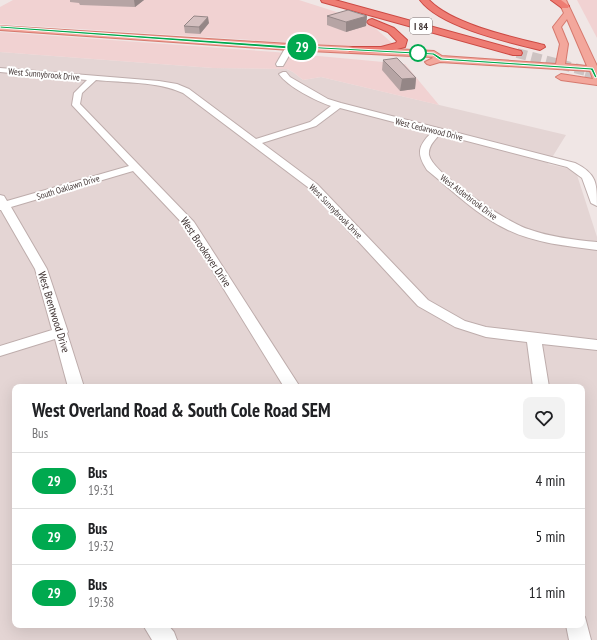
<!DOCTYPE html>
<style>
:root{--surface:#fff;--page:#f2f2f2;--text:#202124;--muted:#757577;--line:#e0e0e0}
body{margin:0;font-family:"PT Sans Narrow",sans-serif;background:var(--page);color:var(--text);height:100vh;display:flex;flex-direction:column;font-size:15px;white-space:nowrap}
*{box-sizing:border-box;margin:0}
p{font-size:13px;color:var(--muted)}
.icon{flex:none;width:22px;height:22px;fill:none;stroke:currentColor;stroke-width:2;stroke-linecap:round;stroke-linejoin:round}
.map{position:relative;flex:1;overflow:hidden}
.panel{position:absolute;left:12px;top:384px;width:573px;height:244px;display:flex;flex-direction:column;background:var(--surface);border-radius:8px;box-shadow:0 4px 16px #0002}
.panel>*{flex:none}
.badge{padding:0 8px;border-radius:13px;font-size:14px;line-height:26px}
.map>.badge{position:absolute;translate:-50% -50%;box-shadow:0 0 0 2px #fff}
.round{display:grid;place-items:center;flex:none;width:42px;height:42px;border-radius:8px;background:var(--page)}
.headline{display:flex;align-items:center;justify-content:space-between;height:68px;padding:0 20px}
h1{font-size:19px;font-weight:700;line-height:30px}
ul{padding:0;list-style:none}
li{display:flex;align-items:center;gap:12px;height:56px;padding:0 20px;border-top:1px solid var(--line)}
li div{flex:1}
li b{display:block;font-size:15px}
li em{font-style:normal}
li .badge{min-width:44px;font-weight:700;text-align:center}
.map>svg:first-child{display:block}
</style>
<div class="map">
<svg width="597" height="640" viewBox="0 0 597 640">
<rect width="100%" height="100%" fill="#f0e6e5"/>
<path fill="#e4d5d4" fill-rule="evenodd" d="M0,52L213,68L287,69L293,72L303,80L321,77L566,135L548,164L570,169L577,175L597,237V640H0ZM15,387H582V625H15Z"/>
<g fill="#f1d2d2">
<path d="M13,0H299L349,16L374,27L392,43L384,46H345L0,24V7Z"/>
<path d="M577,0H597V38Z"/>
<path d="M0,32L275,52L405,64L439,105L321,77L303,80L293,72L287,69L213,68L0,52Z"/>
</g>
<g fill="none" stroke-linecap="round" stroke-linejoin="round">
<path stroke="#cdc3c2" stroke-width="10" stroke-dasharray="10 5" stroke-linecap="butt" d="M517,53L590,72"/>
<path stroke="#cdc3c2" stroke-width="12" stroke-dasharray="12 6" stroke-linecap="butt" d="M586,71L597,74"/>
<defs>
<g id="minor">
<path d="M287,45H290L294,47L283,66H277L276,64Z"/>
<path d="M0,68L159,81L177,84L189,89L256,139L310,122L331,106C316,101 288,87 279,74L283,72H286L290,77L328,99L341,103L575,163C597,174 597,183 597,206L591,203L582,178L567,167L440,134C435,140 428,146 429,155C433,174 508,223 528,229C550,237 574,240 597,242V250C567,246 535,243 508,230C478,216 453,191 427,170C416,153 418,146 432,132L340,108L316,126L262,143L317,184L428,300L465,321L486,327L597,340V350L542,344L549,387H533L527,342L486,337L455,327L418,306L309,188L183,93C156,81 125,83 96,80L82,93L80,104L194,222L300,387H284L185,226L133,171L11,207L47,269L68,332L67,333L84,387H68L55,339L0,356V346L52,330L35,269L1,210H0V195L4,196L7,201L129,166L72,105L74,93L87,80L0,72Z"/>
<path d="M582,616L585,617L591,640H569L566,625H582Z"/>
<path d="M143,625H168L174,632L177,640H152Z"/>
</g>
<path id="major" d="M558,0H566L597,66V85L561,80L556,77L561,74L593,79L590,71L440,62L430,65L427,64L425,62L433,58L432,57L290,50L0,30V26L290,44L434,51L442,56L556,64L560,44L553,27L564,13ZM567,19L587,66L565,64L568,44L561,27Z"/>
<g id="highway">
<path d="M321,0H335L521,51L522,53L521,55H513L322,2Z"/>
<path d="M420,0H429C452,24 511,37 544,45L545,47L540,50C507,42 440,27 420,0Z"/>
<path d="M551,0H561L569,6L568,8H562Z"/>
<path d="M372,19L394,28L407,40L405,47L381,53L349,52L348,50L349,48L353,47H381L396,43L397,41L388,32L369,24L367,22L369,20Z"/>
</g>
</defs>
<use href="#minor" stroke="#beadac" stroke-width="2"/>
<use href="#major" stroke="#d6796e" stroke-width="2"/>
<use href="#highway" stroke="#cb4a44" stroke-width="2"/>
<use href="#minor" fill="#fff" fill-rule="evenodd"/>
<use href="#major" fill="#f3a79c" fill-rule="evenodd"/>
<use href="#highway" fill="#ee7c73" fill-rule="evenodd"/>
</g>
<g fill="#b6a4a4">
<path d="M70,0H144L135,7L80,5L79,3L70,2Z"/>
<path d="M327,16H367L366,26L346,32L327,25Z"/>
<path d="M209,23L200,34L185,33L184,26Z"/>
<path d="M383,60L416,78L415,89L400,91L382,70Z"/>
</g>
<g fill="#948686">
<path d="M134,0H144L135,7Z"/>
<path d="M367,16L366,26L346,32V22Z"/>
<path d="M208,17L209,23L200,34L199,27Z"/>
<path d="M416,78L415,89L400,91L402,79Z"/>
</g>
<g fill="#d4bfbf" stroke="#948686">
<path d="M348,10L367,16L346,22L327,16Z"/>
<path d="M194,16L208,17L199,27L184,26Z"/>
<path d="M397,58L416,78L402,79L383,60Z"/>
</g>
<path fill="#00a94f" stroke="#fff" d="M0,26L290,46H303L434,53L442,58L593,68L597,77L595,78L591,70L440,60L433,55L303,48L290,49L0,28Z"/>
<circle fill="#fff" stroke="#00a94f" stroke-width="2" cx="418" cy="53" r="8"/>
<g text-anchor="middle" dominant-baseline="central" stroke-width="4" stroke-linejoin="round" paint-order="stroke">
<g font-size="9" fill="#423635" stroke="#fff">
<text transform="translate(44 74) rotate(5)">West Sunnybrook Drive</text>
<text transform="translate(429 129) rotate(14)">West Cedarwood Drive</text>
<text transform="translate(68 187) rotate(-17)">South Oaklawn Drive</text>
<text transform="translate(469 197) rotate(37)">West Alderbrook Drive</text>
<text transform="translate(336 211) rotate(46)">West Sunnybrook Drive</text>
</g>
<rect fill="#fff" stroke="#7b7272" stroke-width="1" x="410" y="18" width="22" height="16" rx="3"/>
<g font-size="10" font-weight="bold" fill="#423635">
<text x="421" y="26">I 84</text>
</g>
<g font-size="11" fill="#423635" stroke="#fff">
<text transform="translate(206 252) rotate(56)">West Brookover Drive</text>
<text transform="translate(54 312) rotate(73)">West Brentwood Drive</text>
</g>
</g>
</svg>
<b class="badge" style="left:302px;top:47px;background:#00a94f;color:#fff">29</b>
<section class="panel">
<div class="headline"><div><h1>West Overland Road &amp; South Cole Road SEM</h1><p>Bus</p></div><a class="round"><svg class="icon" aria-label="heart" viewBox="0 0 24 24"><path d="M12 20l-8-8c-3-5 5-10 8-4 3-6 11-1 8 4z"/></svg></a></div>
<ul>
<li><span class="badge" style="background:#00a94f;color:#fff">29</span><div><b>Bus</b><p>19:31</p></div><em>4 min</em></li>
<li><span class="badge" style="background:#00a94f;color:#fff">29</span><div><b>Bus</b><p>19:32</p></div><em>5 min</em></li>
<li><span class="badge" style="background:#00a94f;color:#fff">29</span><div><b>Bus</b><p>19:38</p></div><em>11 min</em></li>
</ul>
</section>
</div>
